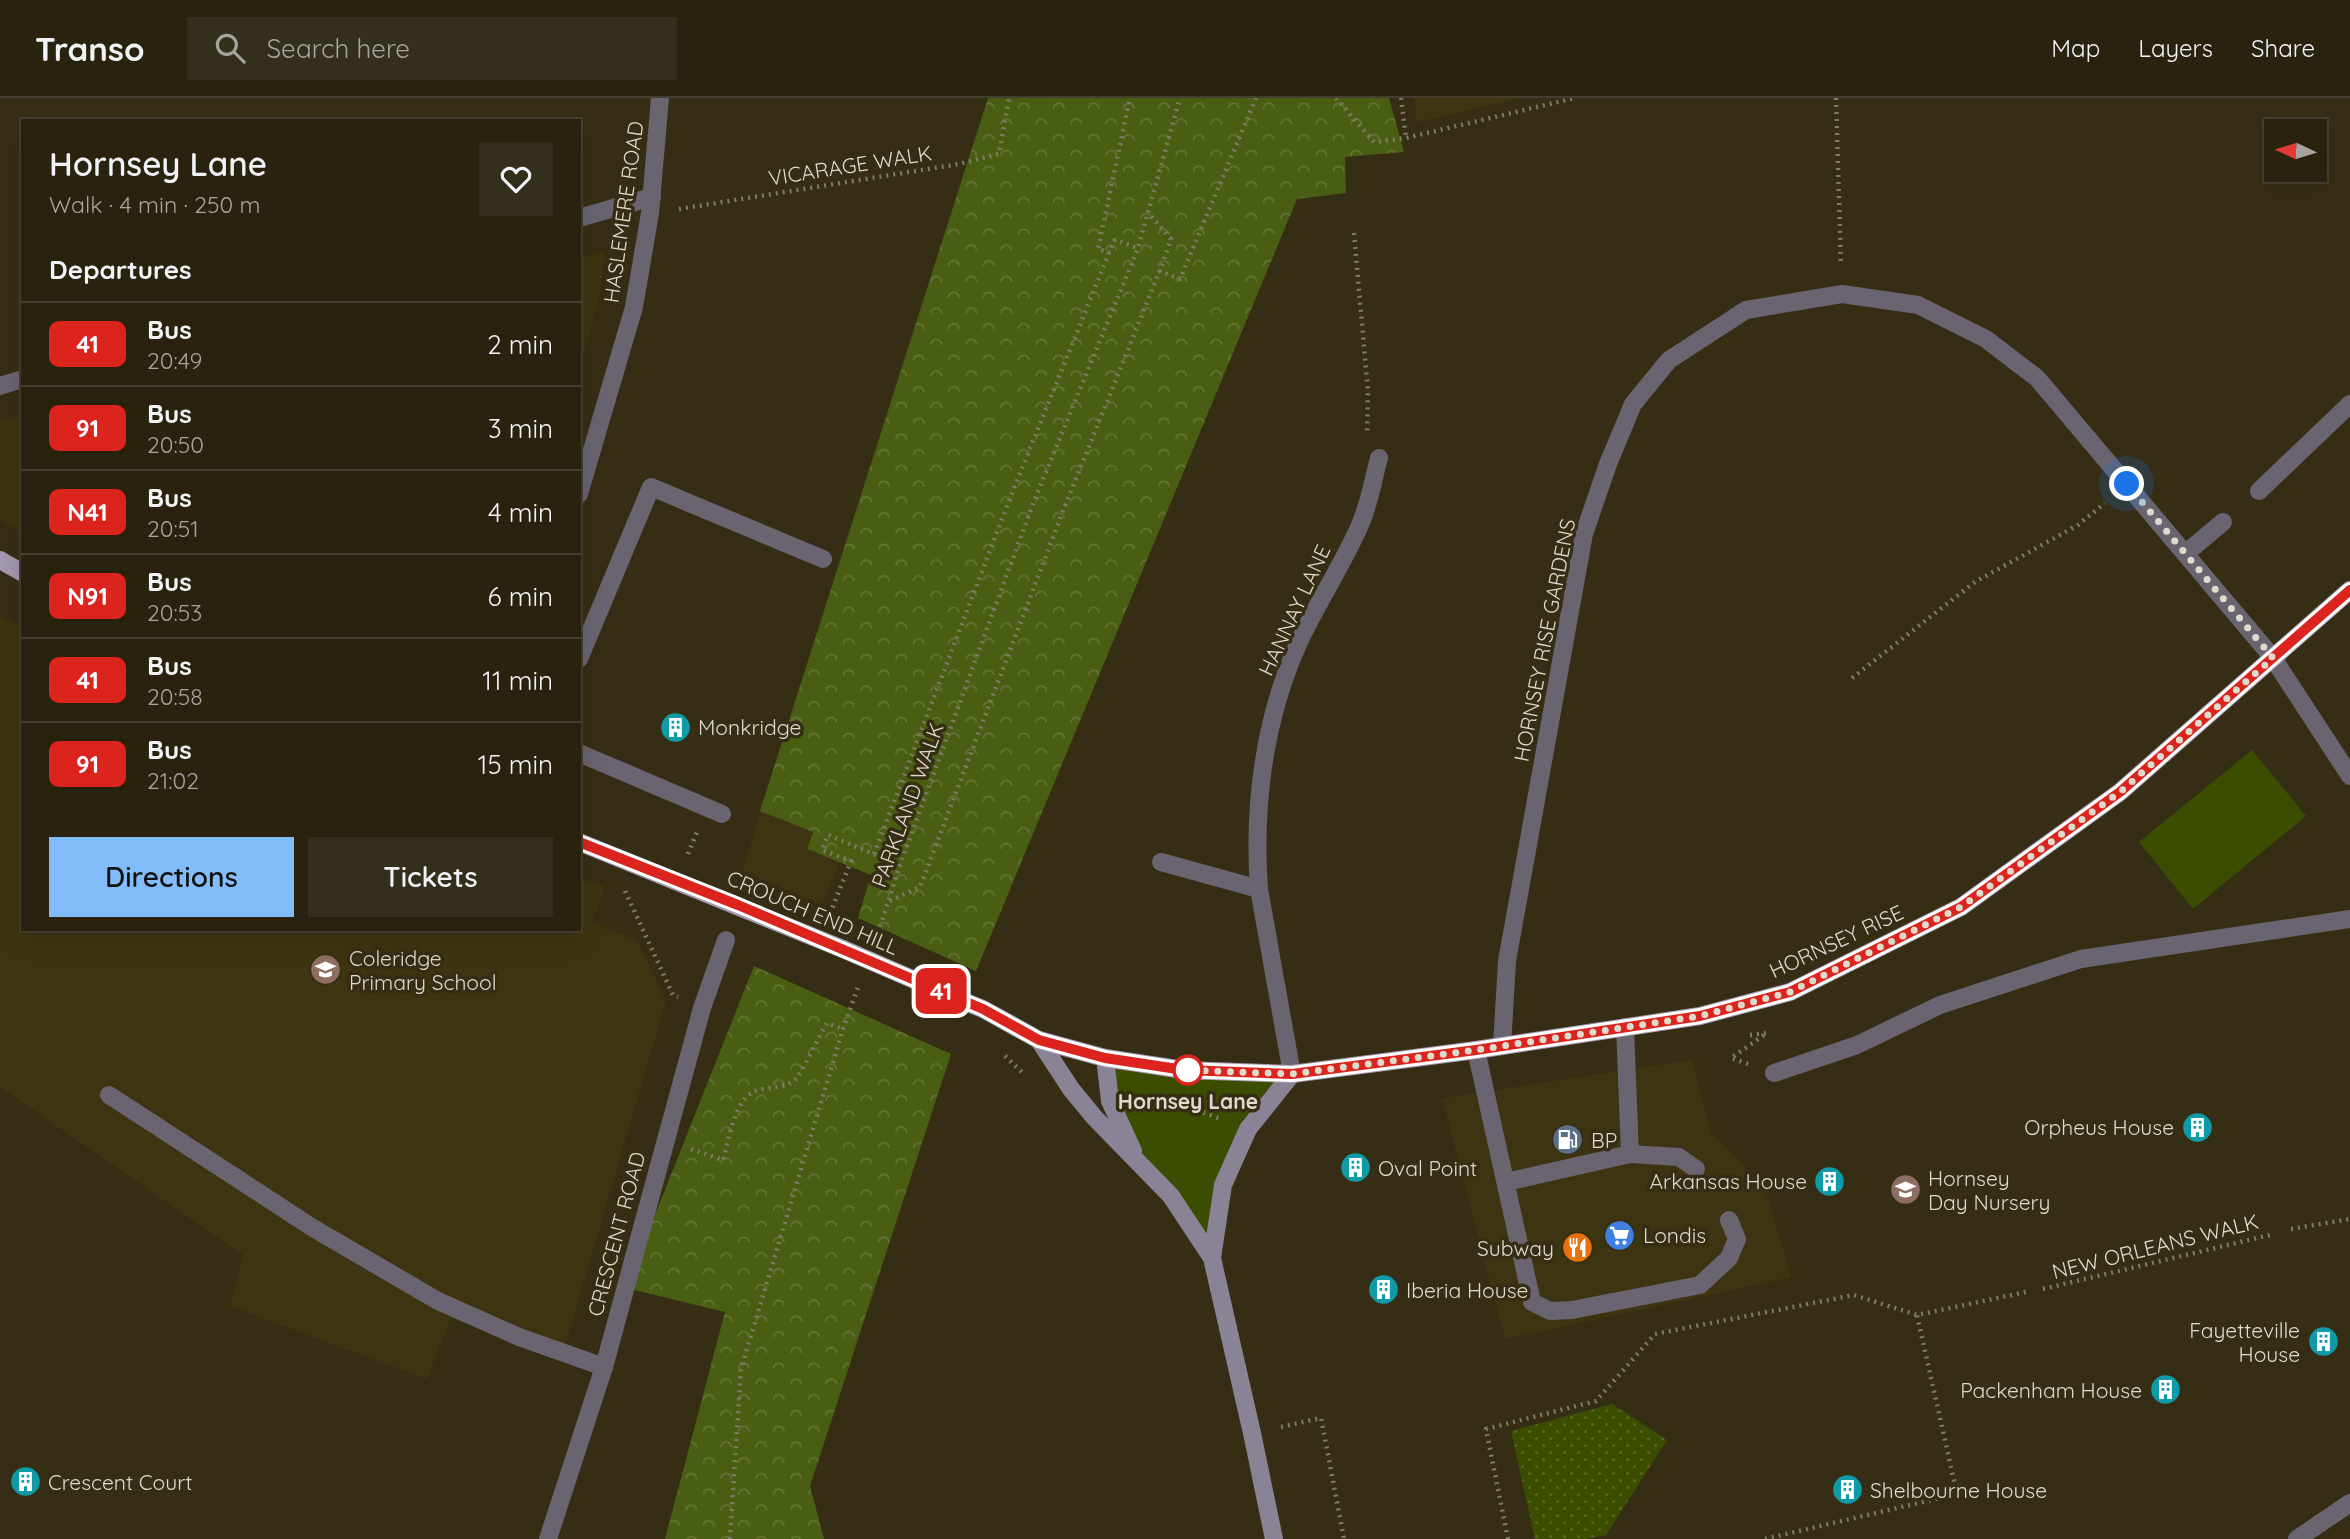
<!DOCTYPE html>
<meta charset="utf-8">
<style>
:root{--surface:#28220f;--page:#342f1d;--text:#f1f3f6;--muted:#a5a49e;--line:#443f2f;--accent:#83bcfb}
body{margin:0;font-family:Quicksand,sans-serif;background:var(--page);color:var(--text);height:100vh;display:flex;flex-direction:column;font-size:26px;white-space:nowrap}
*{box-sizing:border-box;margin:0}
p{font-size:23px;color:var(--muted)}
.icon{flex:none;width:38px;height:38px;fill:none;stroke:currentColor;stroke-width:2;stroke-linecap:round;stroke-linejoin:round}
.map{position:relative;flex:1;overflow:hidden}
.panel{position:absolute;left:21px;top:21px;width:560px;height:812px;display:flex;flex-direction:column;background:var(--surface);border-radius:0px;box-shadow:0 7px 28px #0002,0 0 0 2px var(--line)}
.panel>*{flex:none}
.badge{padding:0 14px;border-radius:10px;font-size:24px;line-height:46px}
.needle{width:46px;rotate:274deg}
.controls{position:absolute;left:2264px;top:21px;display:grid;gap:14px}
.controls a{display:grid;place-items:center;width:63px;height:63px;border-radius:0px;background:var(--surface);box-shadow:0 7px 28px #0002,0 0 0 2px var(--line);font-size:35px}
.you{position:absolute;width:35px;height:35px;margin:-18px;border:5px solid #fff;border-radius:50%;background:#1a73e8;box-shadow:0 0 0 10px #1a73e833}
.map>.badge{position:absolute;translate:-50% -50%;box-shadow:0 0 0 4px #fff}
h2{padding:0 28px;font-size:26px;line-height:63px}
.round{display:grid;place-items:center;flex:none;width:74px;height:74px;border-radius:0px;background:var(--page)}
.summary{display:flex;align-items:center;justify-content:space-between;height:119px;padding:0 28px}
h1{font-size:33px;font-weight:600;line-height:52px}
.action{display:flex;gap:14px;margin-top:auto;padding:14px 28px}
.action a{flex:1;height:80px;border-radius:0px;background:var(--accent);color:#111;font-size:28px;font-weight:600;line-height:80px;text-align:center}
.action a+a{background:var(--page);color:var(--text)}
ul{padding:0;list-style:none}
li{display:flex;align-items:center;gap:21px;height:84px;padding:0 28px;border-top:2px solid var(--line)}
li div{flex:1}
li b{display:block;font-size:26px}
li em{font-style:normal}
li .badge{min-width:77px;font-weight:700;text-align:center}
header{display:flex;align-items:center;gap:42px;box-sizing:border-box;height:98px;padding:0 35px;background:var(--surface);border-bottom:2px solid var(--line)}
header strong{font-size:33px}
nav{display:flex;gap:38px;margin-inline-start:auto;font-size:24px}
.search{width:490px;height:63px;background:var(--page);display:flex;align-items:center;gap:18px;box-sizing:border-box;padding:0 24px;border-radius:0px;color:var(--muted);font-size:26px}
.map>svg:first-child{display:block}
</style>
<header>
<strong>Transo</strong>
<div class="search"><svg class="icon" aria-label="search" viewBox="0 0 24 24"><circle cx="10" cy="10" r="6"/><path d="M15 15l6 6"/></svg>Search here</div>
<nav><a>Map</a><a>Layers</a><a>Share</a></nav>
</header>
<div class="map">
<svg width="2350" height="1441" viewBox="0 0 2350 1441">
<defs>
<pattern id="forest-crowns" width="20" height="18" patternUnits="userSpaceOnUse" patternTransform="scale(1.75)"><rect width="20" height="18" fill="#4a5e13"/><path d="M2 6a3 3 0 1 1 6 0M12 15a3 3 0 1 1 6 0" fill="none" stroke="#647434"/></pattern>
<pattern id="park-dots" width="8" height="8" patternUnits="userSpaceOnUse" patternTransform="scale(1.75)"><rect width="8" height="8" fill="#3a4d00"/><path d="M2 2h.1M6 6h.1" fill="none" stroke="#566624" stroke-width="1.8" stroke-linecap="round"/></pattern>
</defs>
<rect width="100%" height="100%" fill="#362e14"/>
<g fill="#3d3411">
<path d="M1414,0H1521L1417,24Z"/>
<path d="M605,153L598,205L579,272V160Z"/>
<path d="M23,317V435L0,422V324Z"/>
<path d="M0,518L23,530V831H579V780L605,789L592,825L637,842L666,903L562,1259L456,1207L427,1281L230,1208L243,1157L0,989Z"/>
<path d="M760,713L813,734L807,751L839,766L822,807L743,773Z"/>
<path d="M1692,962L1711,1034L1765,1090L1791,1179L1505,1241L1442,1000Z"/>
</g>
<g fill="#3a4d00">
<path d="M2252,652L2306,718L2193,811L2139,744Z"/>
<path d="M1105,960L1292,976L1223,1087L1212,1160L1138,1064Z"/>
</g>
<g fill="url(#forest-crowns)">
<path d="M988,0H1389L1404,54L1345,59L1346,95L1297,101L976,873L858,820L871,777L807,751L813,734L760,713Z"/>
<path d="M754,868L951,956L810,1388L824,1441H665L725,1214L626,1190Z"/>
</g>
<path fill="url(#park-dots)" d="M1612,1306L1667,1342L1606,1437L1586,1441H1535L1511,1333Z"/>
<g fill="none" stroke-linecap="round" stroke-linejoin="round">
<g stroke="#807a65" stroke-width="4.5" stroke-dasharray="2 5" stroke-linecap="butt">
<path d="M1336,0L1374,44L1406,40L1575,0"/>
<path d="M1401,0L1406,40"/>
<path d="M1836,0L1841,167"/>
<path d="M679,111L959,66L999,56L1009,0"/>
<path d="M1354,135L1368,294L1367,334"/>
<path d="M1110,155L1098,151L1130,0"/>
<path d="M1159,173L1180,181L1256,0"/>
<path d="M1852,580L1975,484L2078,427L2105,405"/>
<path d="M688,756L697,734"/>
<path d="M874,756L1012,395L1111,150L1115,142L1138,150"/>
<path d="M625,793L673,897L678,899"/>
<path d="M890,803L920,789L1063,413L1162,167L1171,141L1148,115"/>
<path d="M830,816L851,763L822,752L828,737L900,767"/>
<path d="M878,835L900,767L1034,403L1138,150L1180,0"/>
<path d="M1005,958L1024,976"/>
<path d="M1748,966L1731,960L1767,935L1750,937"/>
<path d="M1141,1006L1196,1012L1221,1021"/>
<path d="M691,1051L723,1062C729,1042 735,997 758,992C771,989 784,990 795,982C801,977 820,936 827,925L843,931"/>
<path d="M2291,1131L2350,1121"/>
<path d="M2043,1191L2274,1136"/>
<path d="M1281,1329L1321,1320L1344,1441"/>
<path d="M730,1441L741,1271L843,931L858,889"/>
<path d="M1508,1441L1486,1331L1596,1303L1655,1236L1854,1197L1917,1217L2026,1194"/>
<path d="M1765,1441L1957,1396L1917,1217"/>
</g>
<g stroke="#696470" stroke-width="18">
<path d="M2259,393L2350,306"/>
<path d="M2186,455L2223,424"/>
<path d="M579,561L651,389L823,461"/>
<path d="M579,655L722,716"/>
<path d="M1161,764L1259,791"/>
<path d="M1476,952L1532,1204L1550,1213L1572,1212L1700,1187L1729,1160L1737,1141L1729,1122"/>
<path d="M109,997L313,1130L438,1203L519,1239L604,1269"/>
<path d="M1630,1056L1679,1059L1696,1071"/>
<path d="M1506,1084L1630,1056L1625,929"/>
</g>
<g stroke="#696470" stroke-width="18">
<path d="M579,120L652,99"/>
<path d="M0,288L23,281"/>
<path d="M579,396L634,209L650,115L660,0"/>
<path d="M1502,948L1507,863L1584,436L1608,366L1633,306L1669,262L1746,212L1842,196L1918,207L1986,241L2037,280L2273,560L2350,678"/>
<path d="M1774,975L1857,947L1940,907L2081,861L2350,821"/>
<path d="M1292,976L1259,791C1253,708 1264,622 1298,546C1317,505 1342,468 1360,427C1369,407 1373,382 1379,360"/>
<path d="M548,1441L604,1269L702,910L726,842"/>
<path d="M2297,1441L2350,1405"/>
</g>
<g stroke="#8a8295" stroke-width="18">
<path d="M1039,942L1071,991L1094,1019L1171,1098L1212,1160L1252,1335L1274,1441"/>
<path d="M1105,960L1110,1003L1133,1053"/>
<path d="M1212,1160L1223,1087L1248,1031L1292,976"/>
</g>
<g stroke="#a399b1" stroke-width="18">
<path d="M0,462L23,475"/>
<path d="M579,744L843,851"/>
<path d="M963,903L983,911L1039,942L1105,960L1184,972L1292,976L1476,952L1700,918L1790,894L1961,809L2120,694L2350,492"/>
</g>
<path stroke="#a399b1" stroke-width="18" d="M843,851L963,903"/>
</g>
<g fill="none" stroke-linecap="round" stroke-linejoin="round">
<defs>
<path id="line" d="M579,744L738,807L983,911L1039,942L1105,960L1184,972L1292,976L1476,952L1700,918L1790,894L1961,809L2120,694L2350,492"/>
</defs>
<use href="#line" stroke="#fff" stroke-width="16"/>
<use href="#line" stroke="#dc241f" stroke-width="10"/>
<path stroke="#dfdbcc" stroke-width="7" stroke-dasharray="0 12.6" d="M1188,972H1184L1292,976L1476,952L1700,918L1790,894L1961,809L2120,694L2273,560L2127,386"/>
</g>
<defs>
<symbol id="building-disc" viewBox="-11 -11 22 22"><circle r="9.5" fill="#0f9aa8" stroke="#362e14"/><path d="M-4-6H4V6H1V3H-1V6H-4ZM-2.5-4.3h1.7v1.8h-1.7ZM.8-4.3h1.7v1.8H.8ZM-2.5-1h1.7V.8h-1.7ZM.8-1h1.7V.8H.8Z" fill="#fff"/></symbol>
<symbol id="school-disc" viewBox="-11 -11 22 22"><circle r="9.5" fill="#8d6e63" stroke="#362e14"/><path d="M0-5L7-2L0 1L-7-2ZM-4 1L0 2.5L4 1V4Q0 6-4 4Z" fill="#fff"/></symbol>
<symbol id="fuel-disc" viewBox="-11 -11 22 22"><circle r="9.5" fill="#5c6f8a" stroke="#362e14"/><path d="M-5.5-6h7V0h2V4h1.3V-2.5L3-4.5l.8-.8L6-3V5H2.5V1h-1V6h-7ZM-4.2-4.7v3.2H.2V-4.7Z" fill="#fff"/></symbol>
<symbol id="supermarket-disc" viewBox="-11 -11 22 22"><circle r="9.5" fill="#3f7fe0" stroke="#362e14"/><path d="M-6-5.5h2.5l.6 2H6L4.5 2H-2.5L-4.4-4H-6ZM-1.5 3.2a1.3 1.3 0 1 0 .1 0ZM3 3.2a1.3 1.3 0 1 0 .1 0Z" fill="#fff"/></symbol>
<symbol id="restaurant-disc" viewBox="-11 -11 22 22"><circle r="9.5" fill="#e8710a" stroke="#362e14"/><path d="M-5-6h1v4h1v-4h1v4h1v-4h1v5L-1.5 .5V6h-2V.5L-5-1ZM5-6V6H3V1.5H1.5Q1.5-4 5-6Z" fill="#fff"/></symbol>
</defs>
<g fill-rule="evenodd">
<use href="#building-disc" x="658" y="612" width="35" height="35"/>
<use href="#school-disc" x="308" y="854" width="35" height="35"/>
<use href="#building-disc" x="2180" y="1012" width="35" height="35"/>
<use href="#fuel-disc" x="1550" y="1024" width="35" height="35"/>
<use href="#building-disc" x="1338" y="1052" width="35" height="35"/>
<use href="#building-disc" x="1812" y="1066" width="35" height="35"/>
<use href="#school-disc" x="1888" y="1074" width="35" height="35"/>
<use href="#supermarket-disc" x="1602" y="1120" width="35" height="35"/>
<use href="#restaurant-disc" x="1560" y="1132" width="35" height="35"/>
<use href="#building-disc" x="1366" y="1174" width="35" height="35"/>
<use href="#building-disc" x="2306" y="1226" width="35" height="35"/>
<use href="#building-disc" x="2148" y="1274" width="35" height="35"/>
<use href="#building-disc" x="8" y="1366" width="35" height="35"/>
<use href="#building-disc" x="1830" y="1374" width="35" height="35"/>
</g>
<circle fill="#fff" stroke="#dc241f" stroke-width="3.5" cx="1188" cy="972" r="14"/>
<g text-anchor="middle" dominant-baseline="central" stroke-width="7" stroke-linejoin="round" paint-order="stroke">
<g font-size="21" fill="#dfdbcc" stroke="#362e14">
<text transform="translate(850 67) rotate(-9)">VICARAGE WALK</text>
<text transform="translate(623 114) rotate(-82)">HASLEMERE ROAD</text>
<text transform="translate(1294 512) rotate(-65)">HANNAY LANE</text>
<text transform="translate(1544 542) rotate(-79)">HORNSEY RISE GARDENS</text>
<text transform="translate(907 707) rotate(-70)">PARKLAND WALK</text>
<text transform="translate(813 814) rotate(23)">CROUCH END HILL</text>
<text transform="translate(1836 843) rotate(-25)">HORNSEY RISE</text>
<text transform="translate(616 1136) rotate(-75)">CRESCENT ROAD</text>
<text transform="translate(2155 1148) rotate(-14)">NEW ORLEANS WALK</text>
</g>
<g font-size="21" fill="#dfdbcc" stroke="#362e14" text-anchor="start">
<text x="698" y="629">Monkridge</text>
<text x="349" y="860">Coleridge<tspan x="349" dy="24">Primary School</tspan></text>
<text x="2174" y="1029" text-anchor="end">Orpheus House</text>
<text x="1591" y="1042">BP</text>
<text x="1378" y="1070">Oval Point</text>
<text x="1928" y="1080">Hornsey<tspan x="1928" dy="24">Day Nursery</tspan></text>
<text x="1807" y="1083" text-anchor="end">Arkansas House</text>
<text x="1643" y="1137">Londis</text>
<text x="1554" y="1150" text-anchor="end">Subway</text>
<text x="1406" y="1192">Iberia House</text>
<text x="2300" y="1232" text-anchor="end">Fayetteville<tspan x="2300" dy="24">House</tspan></text>
<text x="2142" y="1292" text-anchor="end">Packenham House</text>
<text x="48" y="1384">Crescent Court</text>
<text x="1870" y="1392">Shelbourne House</text>
</g>
<g font-size="21" font-weight="bold" fill="#dfdbcc" stroke="#362e14">
<text x="1188" y="1003">Hornsey Lane</text>
</g>
</g>
</svg>
<div class="controls">
<a><svg class="needle" viewBox="-14 -14 28 28"><path d="M0-13l5 13h-10z" fill="#e53935"/><path d="M0 13l5-13h-10z" fill="#a5a49e"/></svg></a>
</div>
<div class="you" style="left:2127px;top:386px"></div>
<b class="badge" style="left:941px;top:893px;background:#dc241f;color:#fff">41</b>
<section class="panel">
<div class="summary"><div><h1>Hornsey Lane</h1><p>Walk · 4 min · 250 m</p></div><a class="round"><svg class="icon" aria-label="heart" viewBox="0 0 24 24"><path d="M12 20l-8-8c-3-5 5-10 8-4 3-6 11-1 8 4z"/></svg></a></div>
<h2>Departures</h2>
<ul>
<li><span class="badge" style="background:#dc241f;color:#fff">41</span><div><b>Bus</b><p>20:49</p></div><em>2 min</em></li>
<li><span class="badge" style="background:#dc241f;color:#fff">91</span><div><b>Bus</b><p>20:50</p></div><em>3 min</em></li>
<li><span class="badge" style="background:#dc241f;color:#fff">N41</span><div><b>Bus</b><p>20:51</p></div><em>4 min</em></li>
<li><span class="badge" style="background:#dc241f;color:#fff">N91</span><div><b>Bus</b><p>20:53</p></div><em>6 min</em></li>
<li><span class="badge" style="background:#dc241f;color:#fff">41</span><div><b>Bus</b><p>20:58</p></div><em>11 min</em></li>
<li><span class="badge" style="background:#dc241f;color:#fff">91</span><div><b>Bus</b><p>21:02</p></div><em>15 min</em></li>
</ul>
<div class="action"><a>Directions</a><a>Tickets</a></div>
</section>
</div>
